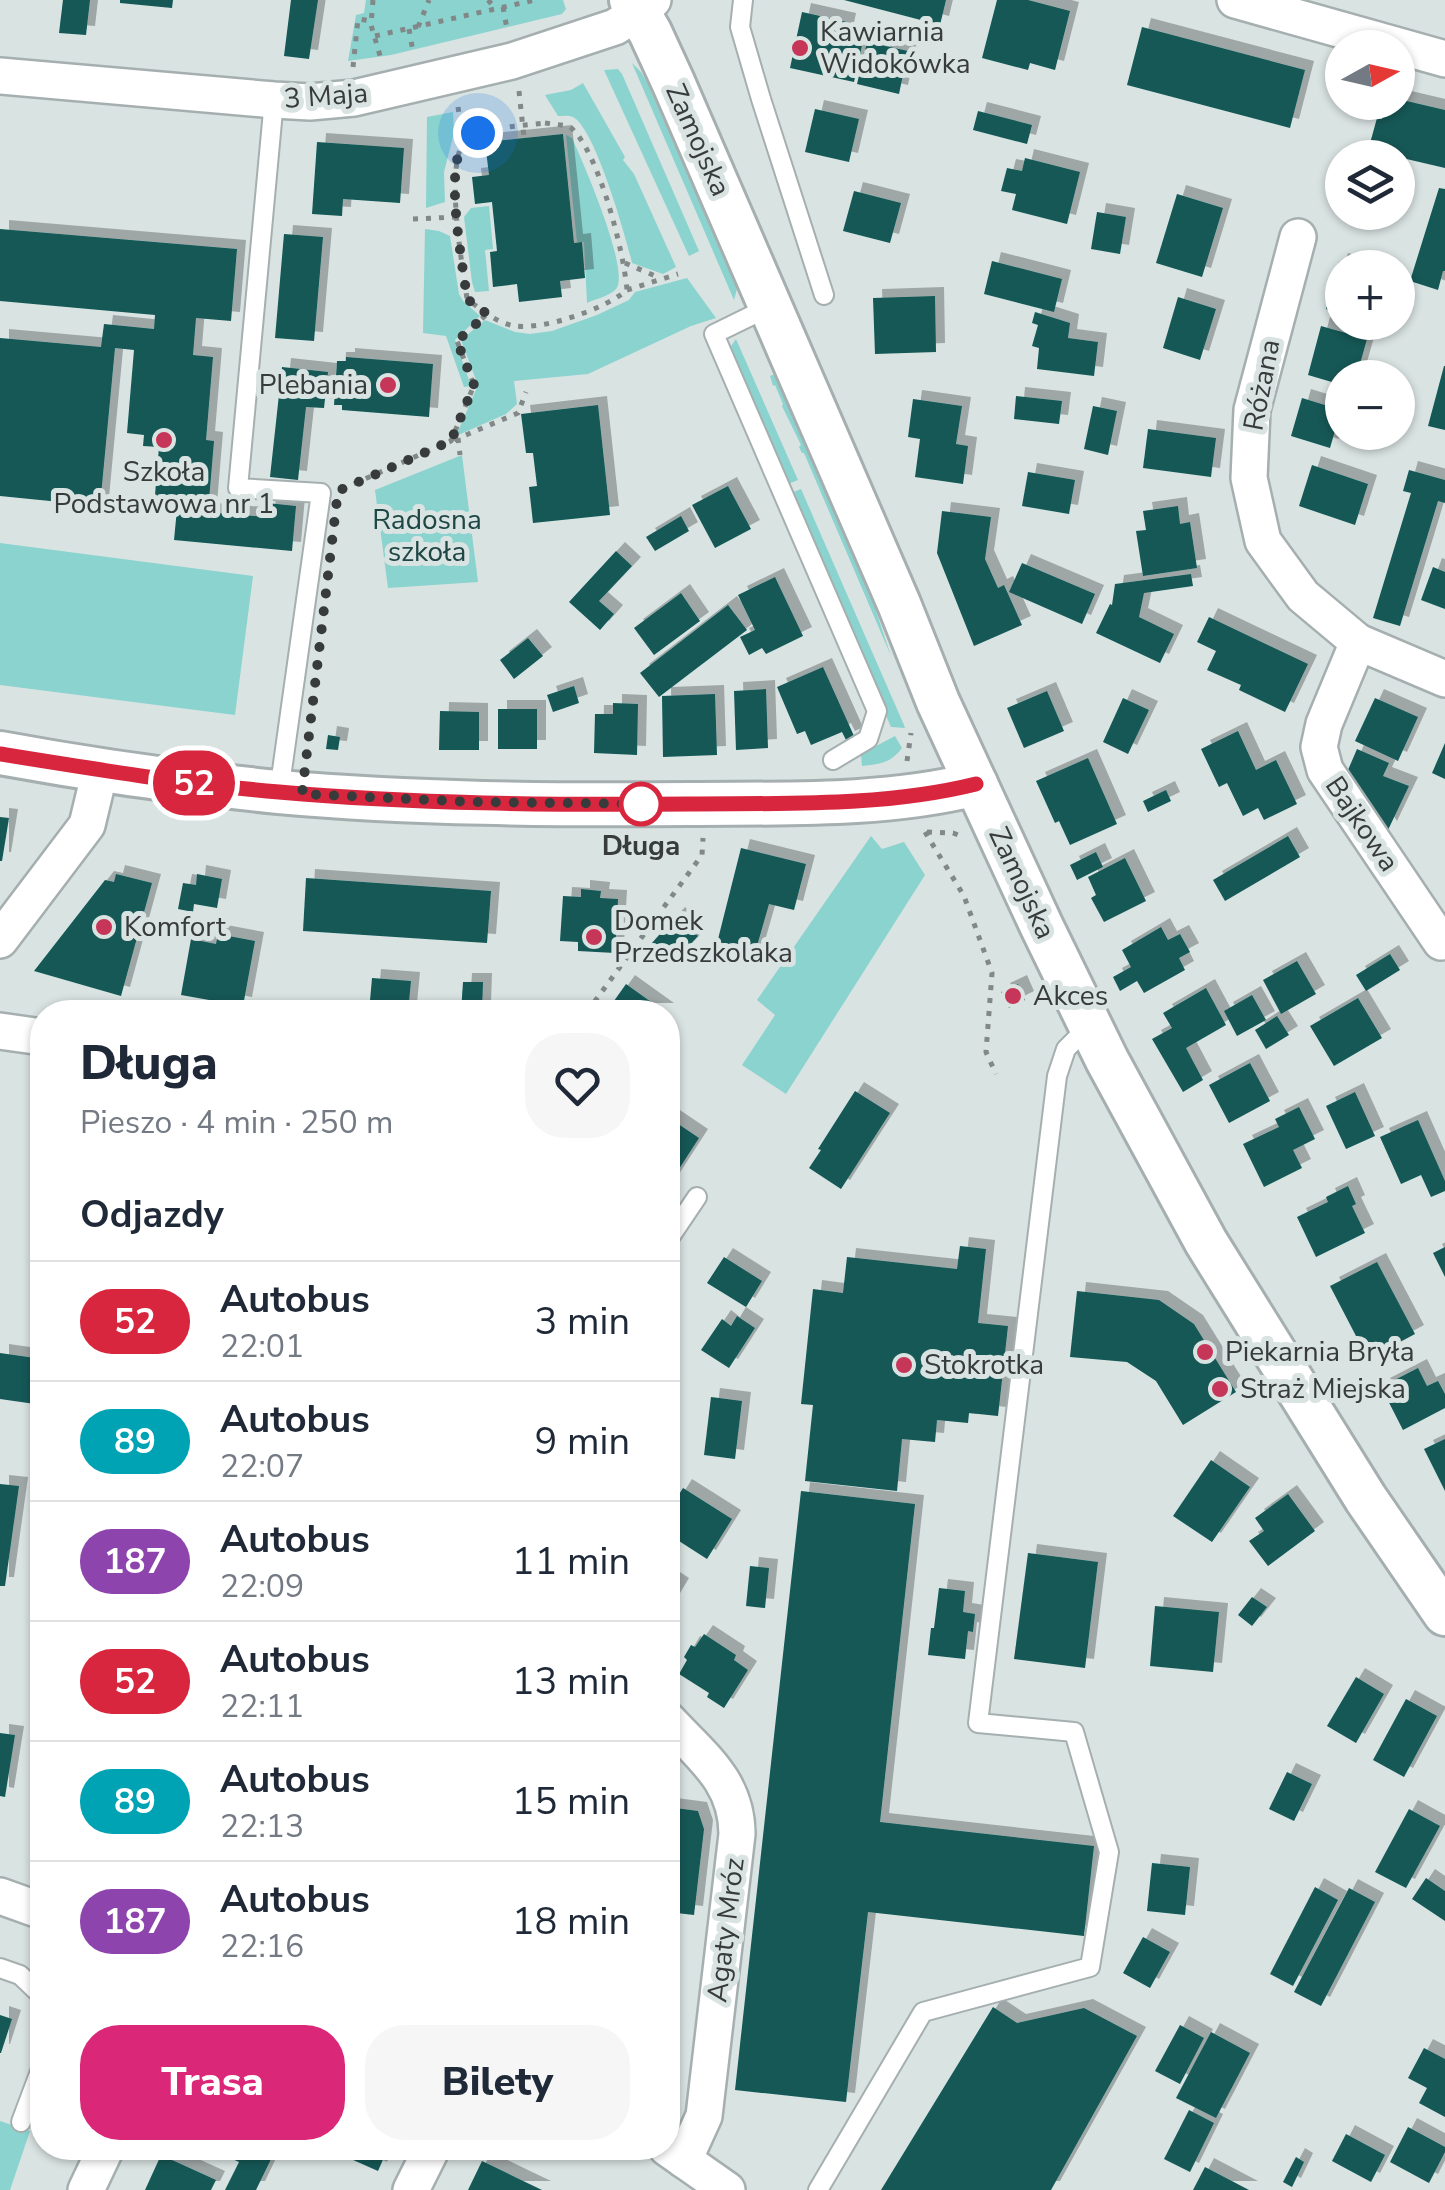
<!DOCTYPE html>
<html lang="pl">
<meta charset="utf-8">
<style>
:root{--surface:#fff;--page:#f6f6f7;--text:#1f2937;--muted:#747a83;--line:#e0e1e3;--accent:#db2777}
body{margin:0;font-family:"Nunito Sans",sans-serif;background:var(--page);color:var(--text);height:100vh;display:flex;flex-direction:column;font-size:38px;white-space:nowrap}
*{box-sizing:border-box;margin:0}
p{font-size:32px;color:var(--muted)}
.icon{flex:none;width:55px;height:55px;fill:none;stroke:currentColor;stroke-width:2;stroke-linecap:round;stroke-linejoin:round}
.map{position:relative;flex:1;overflow:hidden}
.drawer{position:absolute;left:30px;top:1000px;width:650px;height:1160px;display:flex;flex-direction:column;background:var(--surface);border-radius:40px;box-shadow:0 2px 8px #0004}
.drawer>*{flex:none}
.badge{padding:0 20px;border-radius:32px;font-size:35px;line-height:65px}
.needle{width:65px;rotate:82deg}
.fabs{position:absolute;left:1325px;top:30px;display:grid;gap:20px}
.fabs a{display:grid;place-items:center;width:90px;height:90px;border-radius:50%;background:var(--surface);box-shadow:0 2px 8px #0004;font-size:50px}
.you{position:absolute;width:50px;height:50px;margin:-25px;border:8px solid #fff;border-radius:50%;background:#1a73e8;box-shadow:0 0 0 15px #1a73e833}
.map>.badge{position:absolute;translate:-50% -50%;box-shadow:0 0 0 5px #fff}
h2{padding:0 50px;font-size:38px;line-height:90px}
.round{display:grid;place-items:center;flex:none;width:105px;height:105px;border-radius:40px;background:var(--page)}
.summary{display:flex;align-items:center;justify-content:space-between;height:170px;padding:0 50px}
h1{font-size:48px;font-weight:800;line-height:75px}
.primary-button{display:flex;gap:20px;margin-top:auto;padding:20px 50px}
.primary-button a{flex:1;height:115px;border-radius:40px;background:var(--accent);color:#fff;font-size:40px;font-weight:800;line-height:115px;text-align:center}
.primary-button a+a{background:var(--page);color:var(--text)}
ul{padding:0;list-style:none}
li{display:flex;align-items:center;gap:30px;height:120px;padding:0 50px;border-top:2px solid var(--line)}
li div{flex:1}
li b{display:block;font-size:38px}
li em{font-style:normal}
li .badge{min-width:110px;font-weight:700;text-align:center}
.map>svg:first-child{display:block}
</style>
<div class="map">
<svg width="1445" height="2190" viewBox="0 0 1445 2190">
<defs>
<filter id="shadow"><feDropShadow dx="9" dy="-9" stdDeviation="0" flood-color="#0004"/></filter>
</defs>
<rect width="100%" height="100%" fill="#d9e3e2"/>
<g fill="#8ad3cf">
<path d="M366,0H563L566,9L562,14L391,55L348,61L356,15L364,13Z"/>
<path d="M632,63L641,72L647,82L737,289L734,300Z"/>
<path d="M618,69L622,74L699,251L689,256L604,70Z"/>
<path d="M583,83L625,157L623,160L634,174L676,267L663,274L632,263C626,237 595,128 573,117C568,115 563,116 558,116L545,95L571,90Z"/>
<path d="M453,112L454,133L444,172L445,202L426,208L427,117Z"/>
<path d="M566,135L572,138C582,160 631,272 616,289C610,296 595,299 587,303L584,242H577Z"/>
<path d="M489,206L493,249L485,250L489,291L475,292L472,282L464,217L471,208Z"/>
<path d="M425,229L439,231L450,236L459,294L463,301L480,316L455,340L471,386L464,387L446,336L423,333Z"/>
<path d="M687,278L716,318L691,326L588,374L514,381L517,404L506,414L456,436L478,385L461,340L485,320L515,332L530,334L552,331L597,315L629,300L635,292Z"/>
<path d="M736,339L798,480L788,484L729,349Z"/>
<path d="M775,374L871,596L891,656L804,453H802L799,447L801,445L782,406L783,404L775,385L773,386L770,376Z"/>
<path d="M462,455L478,582L388,588L375,490Z"/>
<path d="M801,489L904,725L905,728L891,727L791,493Z"/>
<path d="M0,543L253,576L235,715L0,685Z"/>
<path d="M895,736L902,748C891,763 880,764 862,766L861,754Z"/>
<path d="M871,836L882,849L904,842L925,875L786,1094L742,1065L775,1015L757,1000Z"/>
<path d="M0,2121L30,2131L10,2190H0Z"/>
</g>
<g fill="#125957" filter="url(#shadow)">
<path d="M63,0H90L86,35L59,33Z"/>
<path d="M120,0H173L172,8L120,3Z"/>
<path d="M291,0H318L309,59L284,56Z"/>
<path d="M844,0H946L940,25Z"/>
<path d="M997,0H1028L1070,11L1055,70L1030,63L1028,70L982,58Z"/>
<path d="M802,12L847,22L844,37L863,41L854,82L790,68Z"/>
<path d="M1142,27L1305,70L1290,128L1127,85Z"/>
<path d="M867,42L908,51L899,94L857,84Z"/>
<path d="M1398,99L1445,110V168L1398,157L1366,158L1377,118L1382,119L1386,102H1398Z"/>
<path d="M815,109L859,119L849,162L805,152Z"/>
<path d="M978,111L1032,125L1027,144L973,130Z"/>
<path d="M563,134L574,243L582,242L585,278L560,281L562,297L519,302L517,284L493,287L490,252L497,251L492,202L475,204L472,177L489,175L485,142Z"/>
<path d="M317,142L404,148L400,203L343,199L342,216L312,214Z"/>
<path d="M1025,158L1080,172L1067,224L1012,210L1016,194L1001,191L1007,168L1022,171Z"/>
<path d="M1439,188L1445,189V271H1443L1438,290L1410,281Z"/>
<path d="M854,191L901,203L890,243L843,231Z"/>
<path d="M1177,194L1223,208L1202,277L1156,263Z"/>
<path d="M1097,212L1126,217L1120,254L1091,249Z"/>
<path d="M0,229L237,249L231,321L196,318L193,355L213,357L206,440L214,441L208,512L266,517L267,503L296,506L292,551L174,540L177,509L154,507L159,447L143,446L144,435L127,433L134,350L115,348L100,506L0,496V338L101,347L104,324L154,329L155,315L0,301Z"/>
<path d="M284,234L323,237L314,341L275,338Z"/>
<path d="M992,261L1062,279L1054,312L984,294Z"/>
<path d="M1339,262L1354,266L1342,268V314L1326,309Z"/>
<path d="M935,296L936,352L875,354L873,298Z"/>
<path d="M1178,297L1216,309L1200,360L1163,348Z"/>
<path d="M1035,312L1070,323L1068,338L1098,342L1094,376L1037,369L1039,348L1032,346L1038,325L1032,323Z"/>
<path d="M1321,326L1367,339L1356,378H1342V385L1308,375Z"/>
<path d="M346,357L433,364L429,417L342,410V405H334L337,361H346Z"/>
<path d="M1444,366H1445V430L1428,426Z"/>
<path d="M282,367L328,372L324,408L306,407L298,480L270,477Z"/>
<path d="M1016,396L1062,401L1059,424L1014,419Z"/>
<path d="M1302,398L1341,410L1330,448L1291,436Z"/>
<path d="M913,399L962,406L956,444L968,446L963,484L915,477L920,439L908,437Z"/>
<path d="M598,405L610,515L533,523L529,487L537,486L533,453H526L521,414Z"/>
<path d="M1093,406L1117,411L1108,455L1084,449Z"/>
<path d="M1148,429L1216,438L1211,477L1143,468Z"/>
<path d="M1312,465L1368,484L1355,525L1299,506Z"/>
<path d="M1409,470L1445,480V503L1438,501L1400,626L1373,618L1411,493L1403,491Z"/>
<path d="M1028,472L1075,480L1069,514L1022,506Z"/>
<path d="M728,486L751,529L715,548L692,505Z"/>
<path d="M1178,506L1180,524L1190,522L1197,568L1143,576L1136,531L1146,530L1143,511Z"/>
<path d="M942,511L991,517L985,559L998,588L1004,585L1022,625L974,646L937,553Z"/>
<path d="M681,516L689,531L655,551L646,537Z"/>
<path d="M616,551L632,566L599,601L614,614L600,630L569,602Z"/>
<path d="M1022,563L1095,594L1082,624L1009,592Z"/>
<path d="M1433,567L1445,572V609L1421,600Z"/>
<path d="M1191,574L1193,586L1144,593L1139,617L1174,634L1160,663L1096,633L1110,604L1112,605L1115,584Z"/>
<path d="M775,577L803,636L766,654L762,648L749,655L740,637L755,630L738,595Z"/>
<path d="M681,593L700,621L654,655L634,628Z"/>
<path d="M728,605L747,630L659,697L640,673Z"/>
<path d="M1209,617L1308,664L1285,712L1239,690L1241,685L1207,670L1216,651L1197,642Z"/>
<path d="M528,638L543,656L514,679L500,660Z"/>
<path d="M823,667L854,736L846,740L842,732L811,745L805,731L797,734L777,687Z"/>
<path d="M574,686L579,703L553,712L547,695Z"/>
<path d="M766,689L768,748L736,750L734,691Z"/>
<path d="M1047,691L1064,731L1024,748L1007,708Z"/>
<path d="M715,694L717,755L663,757L662,696Z"/>
<path d="M1123,698L1149,710L1128,754L1103,742Z"/>
<path d="M1375,698L1418,717L1398,761L1355,741Z"/>
<path d="M613,703L638,704L637,755L594,753L595,714H613Z"/>
<rect x="498" y="709" width="39" height="40"/>
<path d="M440,711L479,712V750H439Z"/>
<path d="M1238,731L1256,770L1276,760L1297,804L1264,820L1258,808L1243,816L1227,783L1219,787L1201,749Z"/>
<path d="M328,735L340,737L338,750L326,749Z"/>
<path d="M1445,743V779L1432,773Z"/>
<path d="M1357,749L1389,763L1383,776L1409,786L1388,830L1348,770Z"/>
<path d="M1088,758L1117,824L1070,845L1059,821L1055,823L1036,781Z"/>
<path d="M1166,790L1171,801L1148,812L1143,801Z"/>
<path d="M0,817L9,818L2,861H0Z"/>
<path d="M1288,836L1300,857L1225,901L1213,880Z"/>
<path d="M741,848L806,864L794,910L769,904L753,960L715,951Z"/>
<path d="M1096,852L1103,867L1077,880L1070,865Z"/>
<path d="M1125,858L1146,901L1104,922L1091,898L1096,895L1088,877Z"/>
<path d="M116,874L152,883L121,996L34,971L105,880L114,882Z"/>
<path d="M197,874L222,879L217,908L194,904L193,912L178,909L183,883L196,885Z"/>
<path d="M306,878L491,891L487,943L303,931Z"/>
<path d="M581,889L601,891L600,898L618,899L615,953L578,951V942L560,941L563,896L581,897Z"/>
<path d="M676,916L698,936L673,963L651,944Z"/>
<path d="M1161,927L1168,940L1180,934L1190,952L1179,958L1185,970L1144,993L1137,981L1120,991L1113,977L1131,967L1122,950Z"/>
<path d="M218,934L255,941L243,1006L181,995L191,939L216,944Z"/>
<path d="M1390,954L1400,970L1366,991L1356,975Z"/>
<path d="M1297,961L1316,994L1281,1014L1263,980Z"/>
<path d="M372,978L411,981L408,1012H369Z"/>
<path d="M463,982H483L482,1012H461Z"/>
<path d="M626,984L665,1012H615L609,1008Z"/>
<path d="M1018,984L1025,1000L1009,1008L1001,992Z"/>
<path d="M1206,988L1226,1025L1186,1048L1203,1080L1183,1092L1152,1039L1172,1028L1163,1013Z"/>
<path d="M1252,995L1266,1020L1237,1036L1224,1011Z"/>
<path d="M1358,998L1382,1038L1334,1066L1310,1026Z"/>
<path d="M1277,1016L1289,1035L1266,1049L1255,1030Z"/>
<path d="M1250,1063L1270,1101L1229,1123L1209,1085Z"/>
<path d="M855,1091L890,1113L841,1189L809,1168L821,1150L818,1149Z"/>
<path d="M1355,1092L1375,1136L1346,1149L1326,1106Z"/>
<path d="M1299,1107L1315,1139L1293,1150L1302,1168L1264,1187L1243,1144L1279,1127L1275,1119Z"/>
<path d="M668,1117L699,1138L668,1186Z"/>
<path d="M1418,1120L1445,1181V1191L1431,1197L1421,1175L1401,1184L1380,1137Z"/>
<path d="M1348,1186L1356,1204L1352,1206L1365,1233L1316,1257L1297,1217L1328,1202L1326,1197Z"/>
<path d="M960,1246L986,1249L978,1323L1008,1326L998,1416L969,1413L968,1423L937,1420L935,1442L902,1439L897,1491L805,1481L813,1405L801,1404L813,1289L843,1293L847,1257L957,1269Z"/>
<path d="M1445,1247V1277L1433,1253Z"/>
<path d="M724,1257L762,1281L746,1307L707,1283Z"/>
<path d="M1377,1262L1415,1334L1368,1359L1330,1286Z"/>
<path d="M1077,1291L1159,1300L1194,1324L1236,1392L1183,1425L1156,1381L1127,1362L1070,1357Z"/>
<path d="M737,1316L755,1328L729,1368L701,1350L722,1319L731,1326Z"/>
<path d="M0,1353L42,1359V1405L0,1399Z"/>
<path d="M1418,1368L1427,1386L1438,1381L1445,1394V1408L1403,1430L1381,1387Z"/>
<path d="M711,1397L742,1401L735,1459L704,1455Z"/>
<path d="M1445,1439V1491L1424,1449Z"/>
<path d="M1211,1460L1250,1487L1212,1542L1173,1516Z"/>
<path d="M0,1484L19,1486L5,1586H0Z"/>
<path d="M683,1488L732,1519L707,1559L668,1534V1512Z"/>
<path d="M801,1491L915,1504L880,1822L1094,1846L1084,1936L868,1912L846,2102L735,2090Z"/>
<path d="M1288,1494L1315,1531L1268,1566L1249,1541L1264,1531L1255,1518Z"/>
<path d="M1028,1553L1098,1562L1085,1668L1014,1659Z"/>
<path d="M750,1566L769,1568L765,1608L746,1606Z"/>
<path d="M668,1579L680,1587L668,1607Z"/>
<path d="M939,1588L965,1591L963,1612L975,1614L973,1632L968,1631L965,1659L928,1655L931,1628H934Z"/>
<path d="M1252,1597L1267,1607L1252,1626L1238,1615Z"/>
<path d="M1155,1606L1219,1612L1213,1672L1150,1666Z"/>
<path d="M704,1634L736,1655L734,1660L748,1670L724,1708L707,1697L709,1693L679,1674L687,1660L684,1657L691,1645L695,1647Z"/>
<path d="M1356,1677L1384,1694L1356,1743L1327,1726Z"/>
<path d="M1406,1699L1437,1716L1404,1777L1373,1760Z"/>
<path d="M0,1733L15,1735L5,1797L0,1796Z"/>
<path d="M1287,1772L1312,1784L1294,1821L1269,1809Z"/>
<path d="M668,1807L698,1811L704,1829L694,1915L668,1912Z"/>
<path d="M1409,1809L1440,1826L1406,1888L1375,1872Z"/>
<path d="M1152,1863L1190,1867L1185,1915L1147,1911Z"/>
<path d="M1426,1878L1445,1891V1921L1412,1899Z"/>
<path d="M1315,1887L1338,1900L1293,1986L1270,1974Z"/>
<path d="M1349,1888L1375,1902L1321,2006L1294,1992Z"/>
<path d="M1143,1937L1170,1952L1150,1988L1123,1973Z"/>
<path d="M993,2007L1017,2023L1084,2008L1137,2036L1051,2190H881Z"/>
<path d="M0,2015L12,2019L1,2053H0Z"/>
<path d="M1180,2025L1204,2038L1180,2084L1155,2071Z"/>
<path d="M1211,2032L1250,2053L1216,2118L1176,2098Z"/>
<path d="M1424,2048L1445,2059V2117L1419,2103L1427,2088L1408,2078Z"/>
<path d="M1189,2110L1214,2123L1190,2172L1164,2159Z"/>
<path d="M1408,2127L1445,2147V2152L1429,2183L1390,2162Z"/>
<path d="M1346,2134L1385,2155L1371,2182L1332,2161Z"/>
<path d="M208,2148H262L274,2153L256,2190H225L239,2162Z"/>
<path d="M326,2148H388L378,2171Z"/>
<path d="M161,2155L216,2180L211,2190H145Z"/>
<path d="M1296,2157L1304,2162L1292,2187L1283,2182Z"/>
<path d="M482,2161L519,2179L542,2190H468Z"/>
<path d="M1205,2167L1249,2190H1193Z"/>
</g>
<g fill="none" stroke-linecap="round" stroke-linejoin="round">
<defs>
<g id="service">
<path d="M743,0L740,27L761,99L824,295"/>
<path d="M274,100L238,488L321,493L279,792"/>
<path d="M771,306L714,334L877,711L868,739L833,760"/>
<path d="M668,1240L697,1197"/>
<path d="M0,1968L20,1975L42,1996"/>
<path d="M21,2122L42,2066"/>
<path d="M818,2190L923,2012L1090,1967L1109,1852L1074,1732L978,1723L1057,1076L1066,1049L1090,1025"/>
</g>
<g id="minor">
<path d="M1235,0L1445,59"/>
<path d="M0,76L274,100L310,102L354,98L512,61L615,27L639,12L653,0"/>
<path d="M1298,237L1252,410L1249,478L1263,541L1303,596L1358,642L1445,679"/>
<path d="M1358,642L1324,724L1319,747L1325,770L1441,942"/>
<path d="M0,940L87,825L100,771"/>
<path d="M0,1031L42,1037"/>
<path d="M668,1720C701,1756 737,1781 737,1834L704,2116L684,2160"/>
<path d="M0,1896L42,1911"/>
<path d="M667,2148L727,2190"/>
<path d="M86,2190L106,2148"/>
<path d="M411,2190L432,2148"/>
</g>
<g id="tertiary">
<path d="M631,0L650,32L673,82L899,604L938,702L1042,927L1107,1060L1206,1242L1366,1499L1445,1614"/>
<path d="M0,753C92,770 185,783 279,792C414,804 552,805 689,804C784,803 883,807 976,784"/>
</g>
</defs>
<use href="#service" stroke="#a6afaf" stroke-width="22"/>
<use href="#minor" stroke="#a6afaf" stroke-width="40"/>
<use href="#tertiary" stroke="#a6afaf" stroke-width="48"/>
<g stroke="#828888" stroke-width="5" stroke-dasharray="5 8" stroke-linecap="butt">
<path d="M373,0L371,25L381,59"/>
<path d="M488,0L496,9"/>
<path d="M503,7L507,29"/>
<path d="M418,27L429,0"/>
<path d="M409,29L413,52"/>
<path d="M375,36L535,0"/>
<path d="M353,67L358,19L371,21"/>
<path d="M519,91L524,138"/>
<path d="M458,107L461,127L467,137"/>
<path d="M545,123L569,126C598,148 624,252 627,290C605,309 544,330 515,326C496,323 482,310 467,299C463,267 442,158 468,137C479,128 530,125 545,123Z"/>
<path d="M413,219L458,217"/>
<path d="M625,263L660,278"/>
<path d="M627,290L678,274"/>
<path d="M458,438L460,455"/>
<path d="M454,440L518,413L526,392"/>
<path d="M342,489L451,441L474,385L457,341L487,314"/>
<path d="M907,761L911,733"/>
<path d="M925,832L964,896L992,973L986,1052L996,1074"/>
<path d="M927,832L953,833L961,836"/>
<path d="M587,1012L702,855L703,838"/>
</g>
<use href="#service" stroke="#fff" stroke-width="18"/>
<use href="#minor" stroke="#fff" stroke-width="35"/>
<use href="#tertiary" stroke="#fff" stroke-width="42"/>
</g>
<g fill="none" stroke-linecap="round" stroke-linejoin="round">
<defs>
<path id="line" d="M0,754C93,769 185,784 279,792C415,804 552,805 689,804C784,803 883,807 976,784"/>
</defs>
<use href="#line" stroke="#fff" stroke-width="22"/>
<use href="#line" stroke="#d7263d" stroke-width="15"/>
<path stroke="#383b3b" stroke-width="10" stroke-dasharray="0 18" d="M478,133C472,135 470,135 465,141C443,167 463,264 467,299L487,314L457,341L474,385L451,441L338,491L302,794L473,802L648,804H641"/>
</g>
<g fill="#c53658" stroke="#d9e3e2" stroke-width="4">
<circle cx="800" cy="48" r="10"/>
<circle cx="388" cy="385" r="10"/>
<circle cx="164" cy="440" r="10"/>
<circle cx="104" cy="927" r="10"/>
<circle cx="594" cy="937" r="10"/>
<circle cx="1013" cy="996" r="10"/>
<circle cx="1205" cy="1352" r="10"/>
<circle cx="904" cy="1365" r="10"/>
<circle cx="1220" cy="1389" r="10"/>
</g>
<circle fill="#fff" stroke="#d7263d" stroke-width="5" cx="641" cy="804" r="20"/>
<g text-anchor="middle" dominant-baseline="central" stroke-width="10" stroke-linejoin="round" paint-order="stroke">
<g font-size="28" fill="#383b3b" stroke="#d9e3e2" text-anchor="start">
<text x="820" y="32">Kawiarnia<tspan x="820" dy="32">Widokówka</tspan></text>
<text x="368" y="385" text-anchor="end">Plebania</text>
<text x="164" y="472" text-anchor="middle">Szkoła<tspan x="164" dy="32">Podstawowa nr 1</tspan></text>
<text x="614" y="921">Domek<tspan x="614" dy="32">Przedszkolaka</tspan></text>
<text x="124" y="927">Komfort</text>
<text x="1033" y="996">Akces</text>
<text x="1225" y="1352">Piekarnia Bryła</text>
<text x="924" y="1365">Stokrotka</text>
<text x="1240" y="1389">Straż Miejska</text>
</g>
<g font-size="28" fill="#383b3b" stroke="#d9e3e2">
<text transform="translate(326 96) rotate(-4)">3 Maja</text>
<text transform="translate(698 140) rotate(66)">Zamojska</text>
<text transform="translate(1262 385) rotate(-79)">Różana</text>
<text transform="translate(1362 824) rotate(56)">Bajkowa</text>
<text transform="translate(1022 883) rotate(65)">Zamojska</text>
<text transform="translate(726 1930) rotate(-83)">Agaty Mróz</text>
</g>
<g font-size="28" fill="#1d4644" stroke="#d9e3e2">
<text x="427" y="520">Radosna<tspan x="427" dy="32">szkoła</tspan></text>
</g>
<g font-size="28" font-weight="bold" fill="#383b3b" stroke="#d9e3e2">
<text x="641" y="846">Długa</text>
</g>
</g>
</svg>
<div class="fabs">
<a><svg class="needle" viewBox="-14 -14 28 28"><path d="M0-13l5 13h-10z" fill="#e53935"/><path d="M0 13l5-13h-10z" fill="#747a83"/></svg></a>
<a><svg class="icon" aria-label="layers" viewBox="0 0 24 24"><path d="M12 4l9 5-9 5-9-5zM3 14l9 5 9-5"/></svg></a>
<a>+</a>
<a>−</a>
</div>
<div class="you" style="left:478px;top:133px"></div>
<b class="badge" style="left:194px;top:783px;background:#d7263d;color:#fff">52</b>
<section class="drawer">
<div class="summary"><div><h1>Długa</h1><p>Pieszo · 4 min · 250 m</p></div><a class="round"><svg class="icon" aria-label="heart" viewBox="0 0 24 24"><path d="M12 20l-8-8c-3-5 5-10 8-4 3-6 11-1 8 4z"/></svg></a></div>
<h2>Odjazdy</h2>
<ul>
<li><span class="badge" style="background:#d7263d;color:#fff">52</span><div><b>Autobus</b><p>22:01</p></div><em>3 min</em></li>
<li><span class="badge" style="background:#00a3b4;color:#fff">89</span><div><b>Autobus</b><p>22:07</p></div><em>9 min</em></li>
<li><span class="badge" style="background:#8e44ad;color:#fff">187</span><div><b>Autobus</b><p>22:09</p></div><em>11 min</em></li>
<li><span class="badge" style="background:#d7263d;color:#fff">52</span><div><b>Autobus</b><p>22:11</p></div><em>13 min</em></li>
<li><span class="badge" style="background:#00a3b4;color:#fff">89</span><div><b>Autobus</b><p>22:13</p></div><em>15 min</em></li>
<li><span class="badge" style="background:#8e44ad;color:#fff">187</span><div><b>Autobus</b><p>22:16</p></div><em>18 min</em></li>
</ul>
<div class="primary-button"><a>Trasa</a><a>Bilety</a></div>
</section>
</div>
